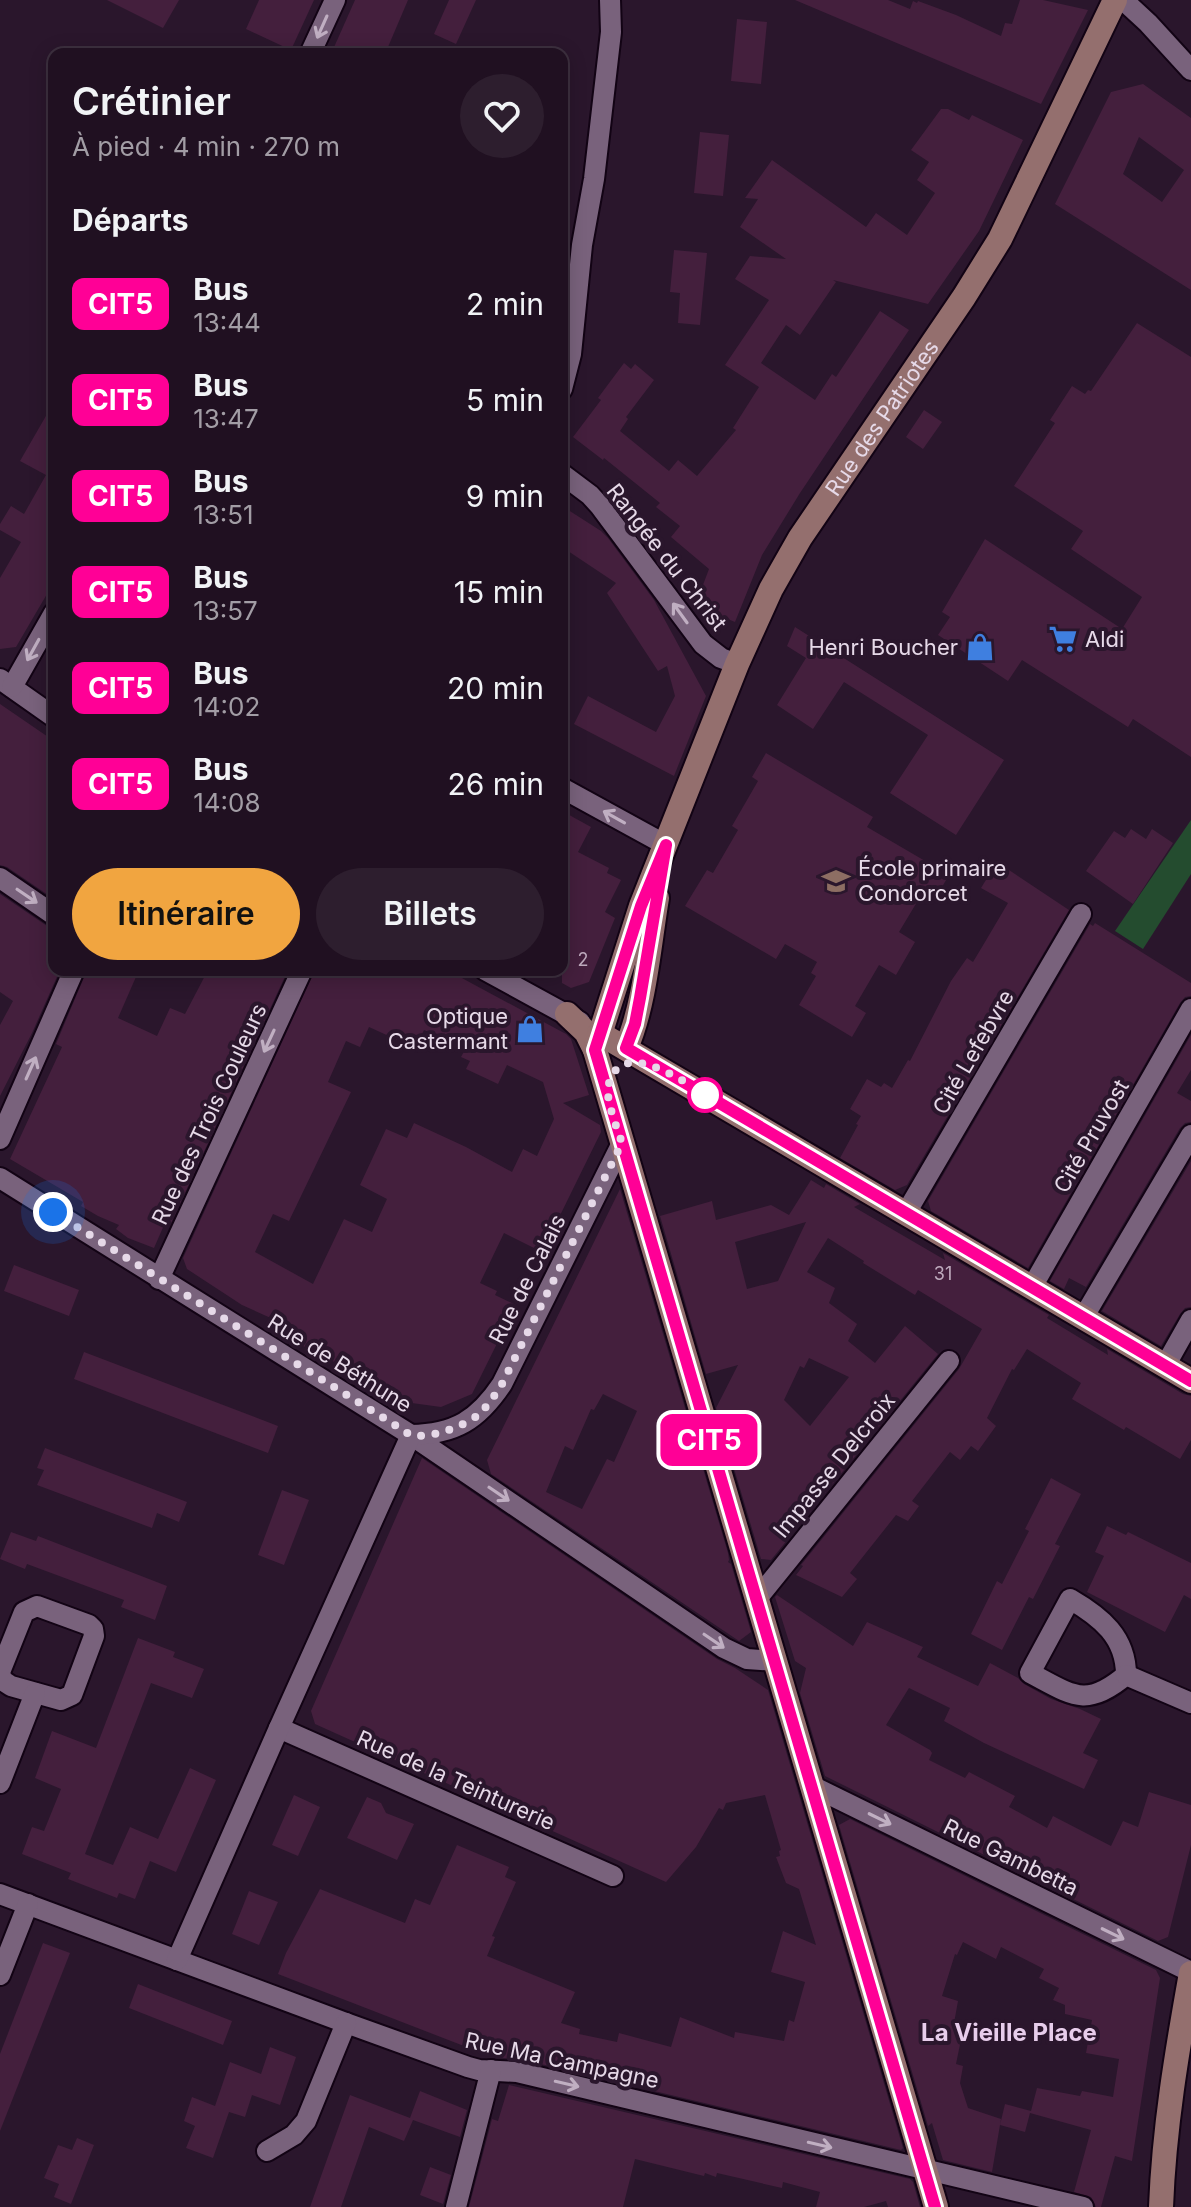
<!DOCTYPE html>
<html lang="fr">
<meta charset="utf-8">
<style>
:root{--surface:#201021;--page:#2d1e2e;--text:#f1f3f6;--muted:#a29da5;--line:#3d303f;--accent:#f1a540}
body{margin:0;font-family:Inter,sans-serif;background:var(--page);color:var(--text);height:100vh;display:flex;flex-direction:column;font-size:30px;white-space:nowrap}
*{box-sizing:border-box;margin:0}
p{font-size:26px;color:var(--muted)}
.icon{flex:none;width:44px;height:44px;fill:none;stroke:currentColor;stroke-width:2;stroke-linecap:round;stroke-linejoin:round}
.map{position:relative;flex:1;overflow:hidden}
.details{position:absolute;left:48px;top:48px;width:520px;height:928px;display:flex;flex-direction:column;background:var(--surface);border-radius:16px;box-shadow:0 4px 20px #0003,0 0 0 2px var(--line)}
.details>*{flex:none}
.badge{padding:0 16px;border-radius:12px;font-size:28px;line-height:52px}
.you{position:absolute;width:40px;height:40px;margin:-20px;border:6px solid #fff;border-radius:50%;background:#1a73e8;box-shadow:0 0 0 12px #1a73e833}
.map>.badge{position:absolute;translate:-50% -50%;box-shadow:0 0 0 4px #fff}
h2{padding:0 24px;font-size:30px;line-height:72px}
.round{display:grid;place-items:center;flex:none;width:84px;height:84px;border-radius:42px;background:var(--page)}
.head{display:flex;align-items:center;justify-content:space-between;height:136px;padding:0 24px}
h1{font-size:38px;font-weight:600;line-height:60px}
.cta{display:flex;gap:16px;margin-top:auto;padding:16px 24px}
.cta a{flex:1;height:92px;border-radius:48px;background:var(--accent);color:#111;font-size:32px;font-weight:600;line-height:92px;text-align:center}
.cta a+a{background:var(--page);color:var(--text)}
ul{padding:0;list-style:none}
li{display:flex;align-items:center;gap:24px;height:96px;padding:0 24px}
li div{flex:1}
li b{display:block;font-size:30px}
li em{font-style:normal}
li .badge{min-width:88px;font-weight:700;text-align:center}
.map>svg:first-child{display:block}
</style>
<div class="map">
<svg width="1191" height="2207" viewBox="0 0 1191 2207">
<rect width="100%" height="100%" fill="#2a162c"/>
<path fill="#244c2f" d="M1191,820V874L1143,949L1115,931Z"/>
<g fill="#441f3d" fill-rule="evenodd">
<path d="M107,0H179L163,28Z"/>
<path d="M259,0H314L291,50L246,29Z"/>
<path d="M355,0H408L385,54H331Z"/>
<path d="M449,0H476L456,44L434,34Z"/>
<path d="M795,0H888L910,9L913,1L917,3L918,1L956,15L1001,36L1005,23L1012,24L1020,0H1043L1088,10L1041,104Z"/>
<path d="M737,19L767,22L761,84L731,81Z"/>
<path d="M1143,84L1191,118V290L1055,204L1111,92ZM1139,137L1184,170L1162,202L1123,174Z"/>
<path d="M941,109H948L969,120L972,115L1023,140L979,231L928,304L833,280L836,282L800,335L786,325L761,363L815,400L832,374L836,377L880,311L909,330L800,493L762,555L735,622L695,606L709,569L671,537L680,526L656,507L660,503L604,458L603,460L573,437L601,400L598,398L624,363L631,369L635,364L654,380L626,417L628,419L620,431L669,471L678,460L697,476L736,430L733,428L759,387L725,365L769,300L735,279L750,256L786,259L740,227L758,199L745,198L772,160L866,227L876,213L907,235L935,193L917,180L929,162L911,150Z"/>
<path d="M700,132L729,135L723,196L694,193Z"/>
<path d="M674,250L707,253L700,325L678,323L680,293L670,292Z"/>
<path d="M1137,323L1191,357V757L1133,719L1128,727L1022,660L1008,681L938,635L950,617L942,612L985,539L1122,629L1142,597L1071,549L1083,531L1014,486L1055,423L1050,420L1072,386L1085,394L1088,390L1091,391Z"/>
<path d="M54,402V582L16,647L0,649V578L21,542L0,530V524L11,506L24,514L46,475L20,461Z"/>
<path d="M924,410L942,422L923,449L906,437Z"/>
<path d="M562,506L601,531L608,538L654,600L706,696L674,776L574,724L588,696L656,732L675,696L667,666L658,671L607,593L616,583L562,547Z"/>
<path d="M795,627L1004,760L956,835L890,793L928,735L844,682L813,729L777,705L806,658L787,646Z"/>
<path d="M0,704L54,741V899L7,867L0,865Z"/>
<path d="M766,753L873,817L867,827L949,875L935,899L923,892L899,932L915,942L896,975L879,965L855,1006L866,1013L852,1037L799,1005L816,976L811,973L817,962L785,944L776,959L685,906L707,870L713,873L738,830L732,826L758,781L752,777Z"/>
<path d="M562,811L591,827L578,852L609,868L607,873L621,880L605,912L615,918L589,982L571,988L562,983Z"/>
<path d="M1131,829L1146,839L1152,829L1173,843L1133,904L1086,871L1114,831L1125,838Z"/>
<path d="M997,862L1069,910L907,1185L895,1190L840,1158L858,1125L856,1124L861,1116L850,1109L867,1079L881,1087L884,1083L892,1088L908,1060L910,1061L951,981L967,958L973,962L985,942L1008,903L981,888Z"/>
<path d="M0,894L47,926L54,928V970H60L32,1033L0,1096V1025L13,1001L0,992Z"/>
<path d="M1095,923L1191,983V996L1185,997L1180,1003L1028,1268L931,1211L928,1201L1090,924L1093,926Z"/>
<path d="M87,970H139L118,1018L157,1036L170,1008L185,1014L208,970H288L171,1223L168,1216L154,1248L128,1238L116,1229L119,1225L98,1216L81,1206L83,1202L10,1159L62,1047L56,1044Z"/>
<path d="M315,970H447L566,1034L571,1039L589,1095L563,1103L600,1125L601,1132L542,1252L504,1233L480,1283L497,1291L495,1295L516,1305L472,1394L441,1407L397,1401L354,1372L297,1343L299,1340L290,1334L293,1328L242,1305L187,1269L183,1258ZM369,1027L415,1048L424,1030L466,1048L461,1057L470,1061L466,1069L498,1084L507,1065L543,1082L554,1119L537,1156L523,1149L512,1172L466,1147L414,1123L407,1138L386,1129L360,1185L387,1199L372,1232L344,1219L313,1284L255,1252L273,1214L289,1221L351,1092L328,1082L346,1041L360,1047Z"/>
<path d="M1191,1035V1070L1177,1093L1191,1101V1122L1185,1123L1180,1128L1086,1287L1069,1278L1064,1289L1050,1281Z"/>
<path d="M1191,1161V1307L1185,1308L1180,1314L1161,1346L1102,1311Z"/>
<path d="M811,1180L824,1188L826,1184L860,1204L854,1207L945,1260L943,1253L1049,1315L1047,1318L1108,1355L1107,1349L1183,1394L1191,1396V1440L1180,1459L1126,1427L1124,1430L1072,1399L1081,1383L1027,1349L1014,1370L1012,1369L987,1418L996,1426L978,1451L971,1446L960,1460L950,1452L912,1501L919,1506L908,1521L896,1515L850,1573L857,1579L842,1597L796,1575L803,1566L801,1565L959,1369L982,1329L918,1290L915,1295L863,1263L864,1261L828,1238L807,1272L835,1288L829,1303L857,1324L848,1341L875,1363L905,1326L938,1354L771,1560L761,1559L716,1408L738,1365L706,1374L660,1216L712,1201L716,1220L771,1205L789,1215ZM806,1222L778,1281L747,1289L735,1242ZM809,1358L849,1377L810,1426L784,1400L800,1366L804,1368Z"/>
<path d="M620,1189L728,1553L729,1560L728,1562L731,1564L751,1632L739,1641L491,1474L487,1460ZM603,1394L637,1411L614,1462L607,1459L582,1509L546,1492L565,1446L573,1450L591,1409L594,1410Z"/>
<path d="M14,1265L79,1290L69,1316L4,1291Z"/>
<path d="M84,1352L278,1426L268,1453L74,1379Z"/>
<path d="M45,1448L187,1502L179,1522L157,1513L152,1528L37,1485L44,1470L37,1468Z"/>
<path d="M422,1458L717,1659L735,1668L768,1690L903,2148L901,2150L520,2059L504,2058L482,2053L278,1974L286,1953L320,1889L405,1923L415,1899L430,1905L457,1845L509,1867L505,1877L516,1882L492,1936L495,1937L487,1956L575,1992L561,2023L580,2029L579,2034L617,2042L619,2033L671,2047L680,2017L734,2038L735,2032L784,2041L789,2020L794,2022L805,1982L771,1972L783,1931L816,1945L799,1889L786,1883L776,1857L780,1856L779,1851L781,1850L765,1795L726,1803L723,1810L719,1808L696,1847L666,1882L315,1724L311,1711Z"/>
<path d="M1051,1478L1081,1494L1055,1544L1060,1546L1033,1599L1029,1597L1002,1650L971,1634L997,1581L1002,1584L1029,1531L1025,1529Z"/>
<path d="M282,1490L309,1500L284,1565L258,1555Z"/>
<path d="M1107,1526L1126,1535L1128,1532L1191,1563V1599L1184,1595L1165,1632L1087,1592L1104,1556L1095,1552Z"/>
<path d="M11,1532L36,1541L38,1536L167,1586L155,1620L121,1607L124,1600L27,1564L25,1569L0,1559Z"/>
<path d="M777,1595L853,1646L867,1622L923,1647L917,1657L978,1686L990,1663L1018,1678L1024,1684L1051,1699L1080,1709L1101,1719L1083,1753L1098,1760L1084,1789L984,1743L944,1721L950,1708L909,1688L886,1725L930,1750L932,1753L929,1760L965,1778L969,1772L1015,1796L1009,1807L1047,1828L1053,1816L1111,1846L1123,1821L1138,1827L1149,1792L1191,1805V1845L1168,1937L1158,1941L825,1776L800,1693L806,1668L795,1661L775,1597Z"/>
<path d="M138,1638L175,1652L173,1657L204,1669L192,1698L151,1683L85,1854L113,1865L130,1827L158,1839L190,1768L216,1780L176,1872L150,1861L135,1899L119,1893L117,1898L68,1879L71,1873L22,1854L32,1827L44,1831L61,1789L35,1778L52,1731L96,1748Z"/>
<path d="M294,1795L320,1807L298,1856L272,1845Z"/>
<path d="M367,1797L381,1803L386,1813L414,1824L397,1860L347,1838Z"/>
<path d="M850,1819L1156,1970L1160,1978L1132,2161L1115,2156L1101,2207H1096L1091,2197L1074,2192L1091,2130L1030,2113L1025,2132L1000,2125L992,2172L943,2160L932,2123L928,2126L839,1825ZM963,1942L996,1959L1001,1947L1044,1969L1039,1978L1059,1988L1053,2000L1065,2005V2014L1092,2020L1086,2053L1119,2059L1113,2097L1082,2091L1080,2096L1037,2088L1031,2111L1005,2104L1000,2125L1001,2119L968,2108L960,2083L963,2066L956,2064L964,2025L954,2023L958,2001L942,1996L955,1954L957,1955Z"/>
<path d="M249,1891L278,1902L259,1945L232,1934Z"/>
<path d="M43,1943L70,1953L0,2131V2054Z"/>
<path d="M138,1984L232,2021L223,2045L129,2008Z"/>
<path d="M270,2047L296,2057L280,2105L252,2095L245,2117L229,2112L213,2158L186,2148L195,2126L184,2121L192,2097L215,2106L230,2062L261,2074Z"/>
<path d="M509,2085L910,2179L913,2182L920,2207H888L886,2201L864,2207H816L820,2192L783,2182L782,2188L717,2173L716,2177L705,2173L704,2176L635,2159L623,2207H469L492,2119L498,2121Z"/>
<path d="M420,2091L467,2110L460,2137L413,2120L404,2141L369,2127L341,2207H310L350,2095L410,2118Z"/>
<path d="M77,2138L94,2145L71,2204L54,2197L59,2184L44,2178L58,2145L72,2150Z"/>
<path d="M430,2167L451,2175L443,2204L420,2195Z"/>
</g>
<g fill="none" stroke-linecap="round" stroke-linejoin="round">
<defs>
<g id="street">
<path d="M1123,0L1148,23L1191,70"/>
<path d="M310,54L335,0"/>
<path d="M562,389L571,354L582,245L594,179L611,32L610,0"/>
<path d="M562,474L590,495L600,506L703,644L721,658L737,664"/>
<path d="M0,679L54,717"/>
<path d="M12,687L54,613"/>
<path d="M562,788L666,845"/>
<path d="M0,878L54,915"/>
<path d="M485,970L580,1022"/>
<path d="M0,1139L74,970"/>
<path d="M0,1178L411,1435L724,1648L747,1659L775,1661"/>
<path d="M906,1213L1081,914"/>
<path d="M159,1279L302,970"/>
<path d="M1032,1287L1191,1009"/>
<path d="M1083,1318L1191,1135"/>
<path d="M1165,1366L1191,1320"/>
<path d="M411,1435C455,1434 478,1420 502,1384L622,1143"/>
<path d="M1070,1599C1101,1617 1126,1637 1126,1675C1086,1709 1072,1695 1030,1673Z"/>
<path d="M756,1600L949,1361"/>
<path d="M37,1606L89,1625L93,1629L94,1636L72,1695L61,1700L11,1686L2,1680L0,1672L24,1612Z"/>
<path d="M1126,1675L1191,1703"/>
<path d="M279,1728L613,1876"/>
<path d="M0,1783L35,1693"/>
<path d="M810,1785L1191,1972"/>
<path d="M0,1894L346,2023L468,2067L479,2070L517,2072L1083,2207"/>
<path d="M177,1960L279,1728L411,1435"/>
<path d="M0,1975L28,1904"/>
<path d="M267,2151L294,2135L306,2121L346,2023"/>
<path d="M456,2207L491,2070"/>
</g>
<g id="secondary">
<path d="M567,1014L586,1032L595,1050L936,2207"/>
<path d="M599,1033L1191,1381"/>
<path d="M626,1048C645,1004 649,946 657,898"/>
<path id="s1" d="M595,1050L641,906L737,664L771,589L800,538L964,297L1000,239L1115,0"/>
<path d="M1161,2207C1164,2128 1177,2051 1191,1973"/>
</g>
</defs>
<use href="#street" stroke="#120314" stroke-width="24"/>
<use href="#secondary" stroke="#120314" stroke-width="28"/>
<use href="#street" stroke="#79627c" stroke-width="20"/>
<use href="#secondary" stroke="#946f6e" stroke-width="24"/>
</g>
<defs><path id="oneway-shaft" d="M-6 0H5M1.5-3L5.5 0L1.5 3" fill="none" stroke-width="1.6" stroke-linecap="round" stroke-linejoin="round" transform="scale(2)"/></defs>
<g stroke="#c0afc2">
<use href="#oneway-shaft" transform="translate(322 27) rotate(114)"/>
<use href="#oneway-shaft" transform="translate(680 613) rotate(-126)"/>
<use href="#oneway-shaft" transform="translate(33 650) rotate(119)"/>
<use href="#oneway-shaft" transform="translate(614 817) rotate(-151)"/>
<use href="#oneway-shaft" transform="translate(27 896) rotate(34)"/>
<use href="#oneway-shaft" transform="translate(269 1041) rotate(115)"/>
<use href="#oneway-shaft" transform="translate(31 1068) rotate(-66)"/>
<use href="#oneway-shaft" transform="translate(499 1494) rotate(34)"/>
<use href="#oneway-shaft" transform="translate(714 1641) rotate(34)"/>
<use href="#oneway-shaft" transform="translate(880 1819) rotate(26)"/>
<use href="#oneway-shaft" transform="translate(1113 1934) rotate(26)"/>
<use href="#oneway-shaft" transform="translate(567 2084) rotate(13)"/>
<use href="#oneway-shaft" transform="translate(820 2145) rotate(13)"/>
</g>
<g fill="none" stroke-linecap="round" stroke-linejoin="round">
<defs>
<path id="line" d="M935,2207L595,1050L641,906L666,845L640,998L635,1024L626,1048L1191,1381"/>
</defs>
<use href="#line" stroke="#fff" stroke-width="18"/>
<use href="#line" stroke="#ff0096" stroke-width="12"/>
<path stroke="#e6d9e8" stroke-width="8" stroke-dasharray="0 14.4" d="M53,1212L395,1425C400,1428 406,1433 411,1435C429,1439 465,1426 478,1415C488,1406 495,1395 502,1384L622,1143C617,1128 610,1111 608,1095C607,1087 610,1077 615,1071C634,1047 686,1082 705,1095"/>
</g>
<defs>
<symbol id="supermarket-bare" viewBox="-9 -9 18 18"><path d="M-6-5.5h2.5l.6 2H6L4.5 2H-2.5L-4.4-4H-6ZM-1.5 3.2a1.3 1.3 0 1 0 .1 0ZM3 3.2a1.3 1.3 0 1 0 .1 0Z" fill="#3f7fe0" stroke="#2a162c" stroke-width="2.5" paint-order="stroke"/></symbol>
<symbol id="shop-bare" viewBox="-9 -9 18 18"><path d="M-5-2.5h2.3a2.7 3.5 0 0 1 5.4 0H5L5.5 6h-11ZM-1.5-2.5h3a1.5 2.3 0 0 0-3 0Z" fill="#3f7fe0" stroke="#2a162c" stroke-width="2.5" paint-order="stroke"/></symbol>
<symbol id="school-bare" viewBox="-9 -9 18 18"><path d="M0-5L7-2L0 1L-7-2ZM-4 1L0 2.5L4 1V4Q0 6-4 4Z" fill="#8d6e63" stroke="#2a162c" stroke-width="2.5" paint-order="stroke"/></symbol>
</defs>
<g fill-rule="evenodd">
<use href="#supermarket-bare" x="1043" y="619" width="40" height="40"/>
<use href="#shop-bare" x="960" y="627" width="40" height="40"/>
<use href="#school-bare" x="816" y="861" width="40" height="40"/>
<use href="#shop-bare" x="510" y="1009" width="40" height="40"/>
</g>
<circle fill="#fff" stroke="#ff0096" stroke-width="4" cx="705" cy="1095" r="16"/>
<g text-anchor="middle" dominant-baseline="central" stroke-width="8" stroke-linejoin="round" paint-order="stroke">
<g font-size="18" fill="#beaabd">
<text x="583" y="959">2</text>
<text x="943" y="1273">31</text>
</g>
<g font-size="22" fill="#e6d9e8" stroke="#2a162c">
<text stroke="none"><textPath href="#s1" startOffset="698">Rue des Patriotes</textPath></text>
<text transform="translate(667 557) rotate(52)">Rangée du Christ</text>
<text transform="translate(973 1052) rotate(-60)">Cité Lefebvre</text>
<text transform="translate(209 1114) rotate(-65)">Rue des Trois Couleurs</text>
<text transform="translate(1091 1136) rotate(-60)">Cité Pruvost</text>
<text transform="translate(527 1279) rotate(-63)">Rue de Calais</text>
<text transform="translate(340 1363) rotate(32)">Rue de Béthune</text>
<text transform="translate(834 1465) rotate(-51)">Impasse Delcroix</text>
<text transform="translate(456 1780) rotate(24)">Rue de la Teinturerie</text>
<text transform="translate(1011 1857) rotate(26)">Rue Gambetta</text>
<text transform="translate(562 2060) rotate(12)">Rue Ma Campagne</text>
</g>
<g font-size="22" fill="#e6d9e8" stroke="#2a162c" text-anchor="start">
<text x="1085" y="639">Aldi</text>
<text x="958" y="647" text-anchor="end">Henri Boucher</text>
<text x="858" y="868">École primaire<tspan x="858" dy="25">Condorcet</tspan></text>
<text x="508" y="1016" text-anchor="end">Optique<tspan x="508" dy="25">Castermant</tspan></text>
</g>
<g font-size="24" font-weight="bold" fill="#e7cdeb" stroke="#2a162c">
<text x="1009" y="2032">La Vieille Place</text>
</g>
</g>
</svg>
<div class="you" style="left:53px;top:1212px"></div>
<b class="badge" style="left:709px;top:1440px;background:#ff0096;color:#fff">CIT5</b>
<section class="details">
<div class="head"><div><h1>Crétinier</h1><p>À pied · 4 min · 270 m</p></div><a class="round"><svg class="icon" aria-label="heart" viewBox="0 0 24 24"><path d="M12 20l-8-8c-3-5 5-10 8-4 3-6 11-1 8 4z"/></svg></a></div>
<h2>Départs</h2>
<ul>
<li><span class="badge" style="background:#ff0096;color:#fff">CIT5</span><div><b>Bus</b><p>13:44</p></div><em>2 min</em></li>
<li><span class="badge" style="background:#ff0096;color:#fff">CIT5</span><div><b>Bus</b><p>13:47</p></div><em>5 min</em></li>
<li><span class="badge" style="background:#ff0096;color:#fff">CIT5</span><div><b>Bus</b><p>13:51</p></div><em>9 min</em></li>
<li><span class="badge" style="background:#ff0096;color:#fff">CIT5</span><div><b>Bus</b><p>13:57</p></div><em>15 min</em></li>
<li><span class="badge" style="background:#ff0096;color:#fff">CIT5</span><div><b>Bus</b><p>14:02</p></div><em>20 min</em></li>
<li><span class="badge" style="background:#ff0096;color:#fff">CIT5</span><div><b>Bus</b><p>14:08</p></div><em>26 min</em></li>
</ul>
<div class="cta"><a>Itinéraire</a><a>Billets</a></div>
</section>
</div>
